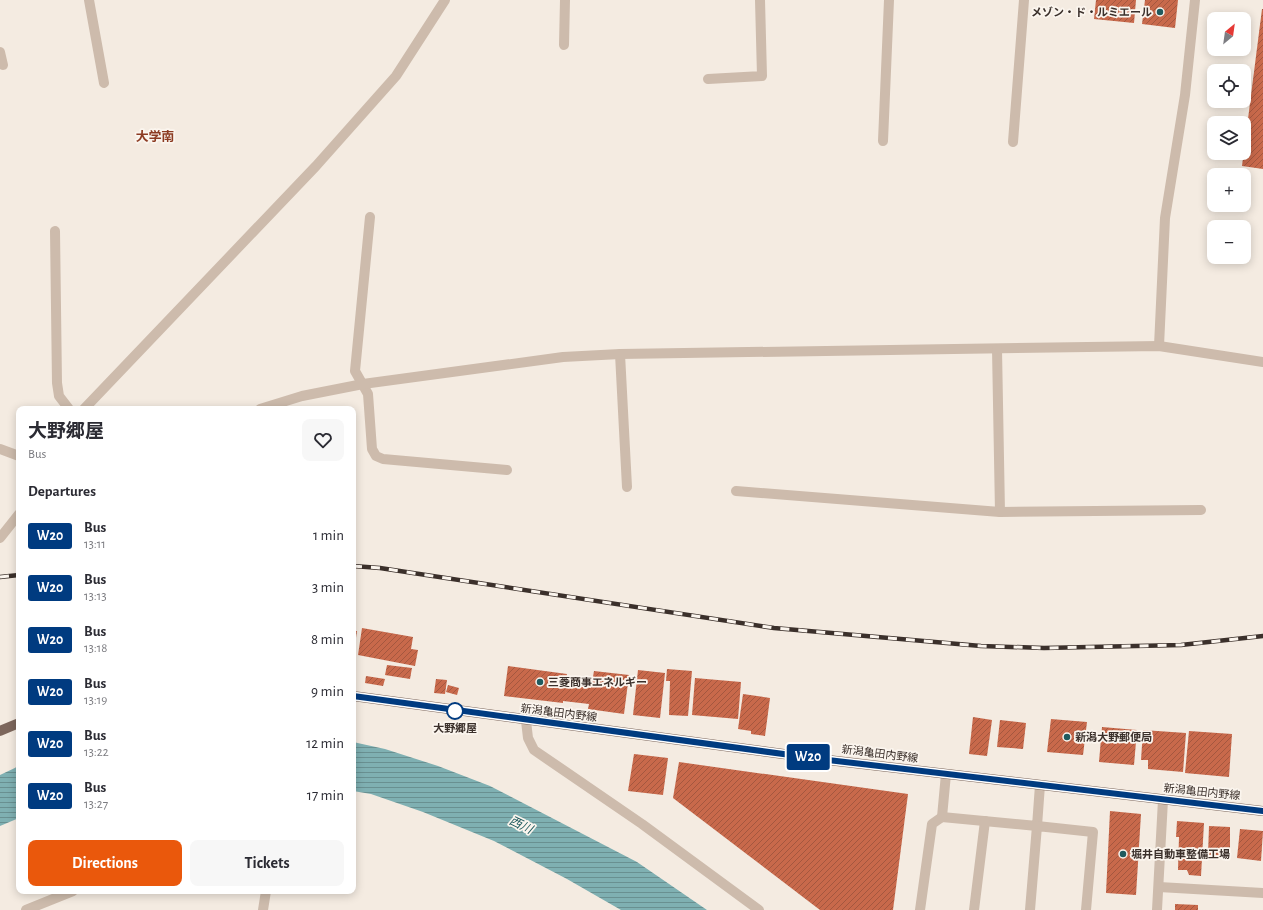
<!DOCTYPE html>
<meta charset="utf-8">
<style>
:root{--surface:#fff;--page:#f7f7f7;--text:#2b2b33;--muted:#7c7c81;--accent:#ea580c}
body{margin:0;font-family:"Alegreya Sans","Noto Sans JP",sans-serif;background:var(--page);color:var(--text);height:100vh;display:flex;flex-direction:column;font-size:15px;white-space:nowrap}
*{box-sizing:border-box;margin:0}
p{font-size:13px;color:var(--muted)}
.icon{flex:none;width:22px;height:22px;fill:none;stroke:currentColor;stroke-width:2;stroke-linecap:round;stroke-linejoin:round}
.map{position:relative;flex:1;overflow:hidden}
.details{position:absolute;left:16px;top:406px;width:340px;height:488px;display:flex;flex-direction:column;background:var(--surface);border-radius:8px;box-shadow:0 2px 10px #0003}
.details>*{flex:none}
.badge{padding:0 8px;border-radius:3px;font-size:14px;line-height:26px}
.needle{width:26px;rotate:29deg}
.buttons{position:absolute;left:1207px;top:12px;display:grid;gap:8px}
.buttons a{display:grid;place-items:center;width:44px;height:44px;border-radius:8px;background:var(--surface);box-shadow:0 2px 10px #0003;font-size:20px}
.map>.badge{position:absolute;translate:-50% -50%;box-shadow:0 0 0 2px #fff}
h2{padding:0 12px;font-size:15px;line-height:36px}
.round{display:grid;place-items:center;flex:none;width:42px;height:42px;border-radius:8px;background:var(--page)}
.summary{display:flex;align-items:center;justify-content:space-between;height:68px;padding:0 12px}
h1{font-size:19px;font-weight:700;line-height:30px}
.action{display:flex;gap:8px;margin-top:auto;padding:8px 12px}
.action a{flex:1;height:46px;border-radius:8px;background:var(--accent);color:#fff;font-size:16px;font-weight:700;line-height:46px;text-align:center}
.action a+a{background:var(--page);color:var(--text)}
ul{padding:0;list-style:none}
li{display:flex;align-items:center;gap:12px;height:52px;padding:0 12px}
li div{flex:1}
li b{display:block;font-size:15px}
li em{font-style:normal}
li .badge{min-width:44px;font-weight:700;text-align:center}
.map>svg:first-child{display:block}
</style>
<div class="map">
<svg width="1263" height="910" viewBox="0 0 1263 910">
<defs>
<pattern id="water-rules" width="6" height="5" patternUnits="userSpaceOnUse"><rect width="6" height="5" fill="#7fb0b2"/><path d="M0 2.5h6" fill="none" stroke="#699091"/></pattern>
<pattern id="building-hatch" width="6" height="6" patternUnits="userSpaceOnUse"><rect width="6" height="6" fill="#c8694b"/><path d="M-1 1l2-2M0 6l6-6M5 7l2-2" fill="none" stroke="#a4573f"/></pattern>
</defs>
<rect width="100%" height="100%" fill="#f4ebe1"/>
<g fill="url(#water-rules)">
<path d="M353,742L385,749L438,766L490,786L637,862L707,910H621L567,879L494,841L423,812L371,794L353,791Z"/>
<path d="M19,766V818L0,826V775Z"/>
</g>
<g fill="url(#building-hatch)">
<path d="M1096,0H1136L1134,23L1094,19Z"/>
<path d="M1145,0H1178L1175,28L1142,24Z"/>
<path d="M1262,9H1263V169L1242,166Z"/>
<path d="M362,628L413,637L411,649L418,650L415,666L358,655Z"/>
<path d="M353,631H357L354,651H353Z"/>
<path d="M387,665L412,668L410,679L385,675Z"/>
<path d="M508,666L567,674L565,684L591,688L594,671L629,675L624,714L588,709L589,704L563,701V703L504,696Z"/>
<path d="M667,669L692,671L688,716L669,715L670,681H666Z"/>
<path d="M638,670L665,673L660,718L633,715Z"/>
<path d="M366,676L385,679L383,686L365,683Z"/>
<path d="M695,678L741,682L738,719L692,715Z"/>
<path d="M436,679L447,680L445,694L434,693Z"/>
<path d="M448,685L459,688L457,695L446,692Z"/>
<path d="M743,694L770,698L765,736L751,734V731L738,729Z"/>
<path d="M973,717L992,720L987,756L969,754Z"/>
<path d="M1051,719L1087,722L1083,755L1047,752Z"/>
<path d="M1000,720L1026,723L1023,749L997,747Z"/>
<path d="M1102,727L1137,730L1134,765L1099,762Z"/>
<path d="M1143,730L1186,733L1183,772L1148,769V760H1141Z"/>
<path d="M1189,731L1232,734L1229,777L1185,773Z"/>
<path d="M634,754L668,758L663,795L628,791Z"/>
<path d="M679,762L908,794L893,910H820L673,798Z"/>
<path d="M1110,811L1141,814L1136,895L1106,893Z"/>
<path d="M1177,821L1204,823L1201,876L1189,875L1187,870H1178L1179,837H1176Z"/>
<path d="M1209,826L1230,827V856L1208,855Z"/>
<path d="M1240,829L1263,831L1261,861L1237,858Z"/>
<path d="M1175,904L1198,905V910H1175Z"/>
</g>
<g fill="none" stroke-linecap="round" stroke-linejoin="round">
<g stroke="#cdbbac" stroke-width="10">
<path d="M946,774L942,817L1037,826L1040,785"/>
<path d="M920,910L932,824L942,817"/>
<path d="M974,910L985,821"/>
<path d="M1030,910L1037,826L1093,832L1086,910"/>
</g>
<g stroke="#cdbbac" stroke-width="10">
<path d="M89,0L104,83"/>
<path d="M564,45L565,0"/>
<path d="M0,52L3,65"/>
<path d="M708,79L762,76L760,0"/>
<path d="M883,141L889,0"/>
<path d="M1013,142L1024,0"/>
<path d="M370,217L355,371L368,394L372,449L376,456L383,459L507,470"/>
<path d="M55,231L57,383L59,396L69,409"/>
<path d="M1159,346L1165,218L1185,95L1195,0"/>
<path d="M620,354L627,487"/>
<path d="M84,409L316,166L396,76L445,0"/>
<path d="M260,409L302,396L363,384L563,357L620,354L1159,346L1263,362"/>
<path d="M0,449L19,456"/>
<path d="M736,491L1000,512L997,349"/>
<path d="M1000,512L1201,510"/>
<path d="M0,538L19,514"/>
<path d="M526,721L528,738L534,750L642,824L759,910"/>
<path d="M1159,887L1263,893"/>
<path d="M26,910L73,891"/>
<path d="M263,910L266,891"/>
<path d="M1157,910L1163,800"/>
</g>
<g stroke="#7d675c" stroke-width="10">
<path d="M353,696L828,760L1263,811"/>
<path d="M0,731L19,723"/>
</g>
<defs>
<g id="rail">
<path d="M353,566L380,568L774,628L981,646L1044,648L1181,645L1263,636"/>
<path d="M0,577L19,575"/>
</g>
</defs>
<use href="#rail" stroke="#3b302b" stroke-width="4.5"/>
<use href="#rail" stroke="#fbf5ee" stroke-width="3" stroke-dasharray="9" stroke-linecap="butt"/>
</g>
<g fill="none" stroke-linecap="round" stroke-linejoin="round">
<defs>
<path id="line" d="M353,696L828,760L1263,811"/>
</defs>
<use href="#line" stroke="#fff" stroke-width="9"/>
<use href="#line" stroke="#003b80" stroke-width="6"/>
</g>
<g fill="#1f5a5e" stroke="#fbf5ee" stroke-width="1.5">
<circle cx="1160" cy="12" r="4"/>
<circle cx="540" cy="682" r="4"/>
<circle cx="1067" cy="737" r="4"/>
<circle cx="1123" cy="854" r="4"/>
</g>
<circle fill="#fff" stroke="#003b80" stroke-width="2" cx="455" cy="711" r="8"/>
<g text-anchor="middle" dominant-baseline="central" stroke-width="3.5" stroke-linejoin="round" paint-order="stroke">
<g font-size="11" font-weight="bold" fill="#3b302b" stroke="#fbf5ee" text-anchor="start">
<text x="1152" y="12" text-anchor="end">メゾン・ド・ルミエール</text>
<text x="548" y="682">三菱商事エネルギー</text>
<text x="1075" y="737">新潟大野郵便局</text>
<text x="1131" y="854">堀井自動車整備工場</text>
</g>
<g font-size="11" fill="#3b302b" stroke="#fbf5ee">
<text transform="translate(559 713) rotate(7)">新潟亀田内野線</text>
<text transform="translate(880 754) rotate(7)">新潟亀田内野線</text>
<text transform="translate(1202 792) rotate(6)">新潟亀田内野線</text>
</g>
<g font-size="11" font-weight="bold" fill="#3b302b" stroke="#fbf5ee">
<text x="455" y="728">大野郷屋</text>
</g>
<g font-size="12" font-style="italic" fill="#1f5a5e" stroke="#fbf5ee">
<text transform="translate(521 825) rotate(26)">西川</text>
</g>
<g font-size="13" font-weight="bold" fill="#8c3b22" stroke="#fbf5ee">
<text x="155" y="137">大学南</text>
</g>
</g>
</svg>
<div class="buttons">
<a><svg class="needle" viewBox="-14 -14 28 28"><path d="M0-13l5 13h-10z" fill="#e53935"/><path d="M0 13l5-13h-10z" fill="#7c7c81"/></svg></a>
<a><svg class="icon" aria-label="locate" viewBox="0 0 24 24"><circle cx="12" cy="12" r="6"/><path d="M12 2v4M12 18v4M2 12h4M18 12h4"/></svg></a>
<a><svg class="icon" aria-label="layers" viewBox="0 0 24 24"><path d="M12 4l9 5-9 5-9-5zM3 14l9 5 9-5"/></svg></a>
<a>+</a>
<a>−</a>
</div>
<b class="badge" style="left:808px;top:757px;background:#003b80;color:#fff">W20</b>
<section class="details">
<div class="summary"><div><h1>大野郷屋</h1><p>Bus</p></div><a class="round"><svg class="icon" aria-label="heart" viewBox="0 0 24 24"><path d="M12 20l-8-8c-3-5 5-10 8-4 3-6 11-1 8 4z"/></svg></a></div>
<h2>Departures</h2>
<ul>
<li><span class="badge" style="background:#003b80;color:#fff">W20</span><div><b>Bus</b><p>13:11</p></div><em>1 min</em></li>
<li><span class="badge" style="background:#003b80;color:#fff">W20</span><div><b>Bus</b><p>13:13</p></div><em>3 min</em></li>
<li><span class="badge" style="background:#003b80;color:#fff">W20</span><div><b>Bus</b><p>13:18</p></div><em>8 min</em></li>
<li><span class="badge" style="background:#003b80;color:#fff">W20</span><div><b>Bus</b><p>13:19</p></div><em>9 min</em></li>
<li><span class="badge" style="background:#003b80;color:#fff">W20</span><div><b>Bus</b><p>13:22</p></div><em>12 min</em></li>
<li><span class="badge" style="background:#003b80;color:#fff">W20</span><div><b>Bus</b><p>13:27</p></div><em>17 min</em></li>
</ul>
<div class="action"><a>Directions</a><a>Tickets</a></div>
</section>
</div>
